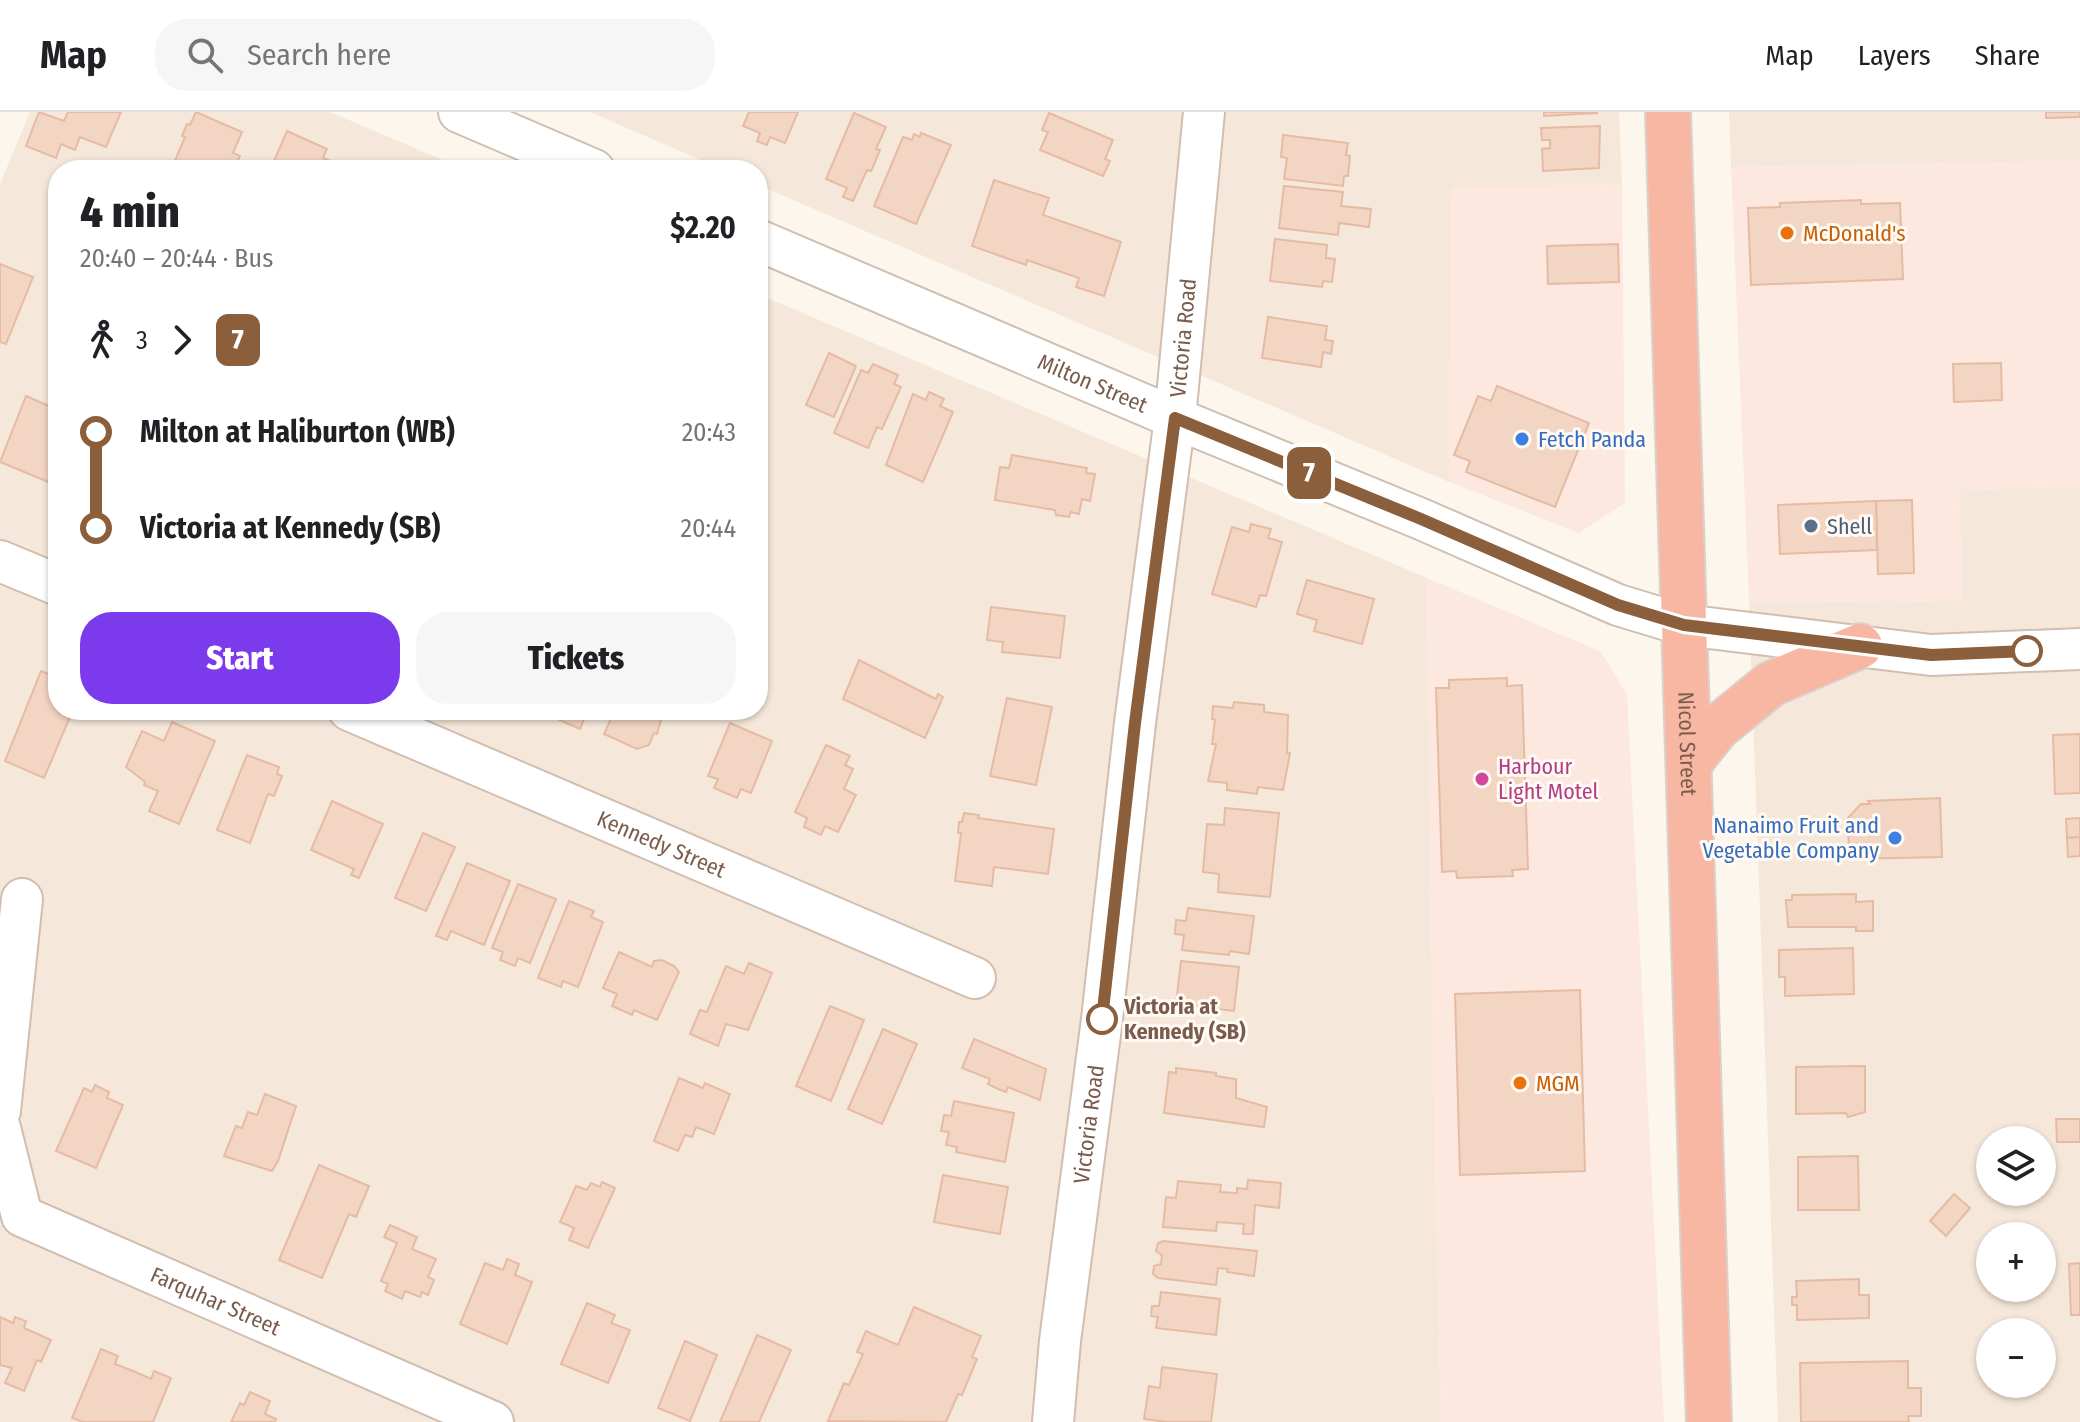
<!DOCTYPE html>
<meta charset="utf-8">
<style>
:root{--surface:#fff;--page:#f6f6f6;--text:#202124;--muted:#757577;--line:#e0e0e0;--accent:#7c3aed}
body{margin:0;font-family:"Fira Sans Condensed",sans-serif;background:var(--page);color:var(--text);height:100vh;display:flex;flex-direction:column;font-size:30px;white-space:nowrap}
*{box-sizing:border-box;margin:0}
p{font-size:26px;color:var(--muted)}
.icon{flex:none;width:44px;height:44px;fill:none;stroke:currentColor;stroke-width:2;stroke-linecap:round;stroke-linejoin:round}
.map{position:relative;flex:1;overflow:hidden}
.drawer{position:absolute;left:48px;top:48px;width:720px;height:560px;display:flex;flex-direction:column;background:var(--surface);border-radius:32px;box-shadow:0 2px 6px #0004}
.drawer>*{flex:none}
.badge{padding:0 16px;border-radius:12px;font-size:28px;line-height:52px}
.controls{position:absolute;left:1976px;top:1014px;display:grid;gap:16px}
.controls a{display:grid;place-items:center;width:80px;height:80px;border-radius:50%;background:var(--surface);box-shadow:0 2px 6px #0004;font-size:40px}
.map>.badge{position:absolute;translate:-50% -50%;box-shadow:0 0 0 4px #fff}
.legs{display:flex;align-items:center;gap:12px;height:88px;padding:0 32px;font-size:26px}
.legs p{margin-inline-start:auto}
.overview{display:flex;align-items:center;justify-content:space-between;height:136px;padding:0 32px}
h1{font-size:44px;font-weight:800;line-height:60px}
.cta{display:flex;gap:16px;margin-top:auto;padding:16px 32px}
.cta a{flex:1;height:92px;border-radius:32px;background:var(--accent);color:#fff;font-size:32px;font-weight:800;line-height:92px;text-align:center}
.cta a+a{background:var(--page);color:var(--text)}
ul{padding:0 32px;list-style:none}
li{display:flex;align-items:center;gap:28px;height:96px;font-size:30px}
li i{display:grid;place-items:center;width:12px;height:100%;margin:0 10px;background:currentColor}
li i::after{content:'';width:20px;height:20px;margin:-10px;border:6px solid;border-radius:50%;background:var(--surface)}
li p{margin-inline-start:auto}
li:first-child i{background:linear-gradient(#0000 50%,currentColor 0)}
li:last-child i{background:linear-gradient(currentColor 50%,#0000 0)}
header{display:flex;align-items:center;gap:48px;box-sizing:border-box;height:112px;padding:0 40px;background:var(--surface);border-bottom:2px solid var(--line)}
header strong{font-size:38px}
nav{display:flex;gap:44px;margin-inline-start:auto;font-size:28px}
.search{width:560px;height:72px;background:var(--page);display:flex;align-items:center;gap:20px;box-sizing:border-box;padding:0 28px;border-radius:32px;color:var(--muted);font-size:30px}
.map>svg:first-child{display:block}
</style>
<header>
<strong>Map</strong>
<div class="search"><svg class="icon" aria-label="search" viewBox="0 0 24 24"><circle cx="10" cy="10" r="6"/><path d="M15 15l6 6"/></svg>Search here</div>
<nav><a>Map</a><a>Layers</a><a>Share</a></nav>
</header>
<div class="map">
<svg width="2080" height="1310" viewBox="0 0 2080 1310">
<rect width="100%" height="100%" fill="#fdf6ec"/>
<g fill="#f5e8da" fill-rule="evenodd">
<path d="M30,0H330L466,58H58V598H758V182L1427,466L1433,943L1441,1310H0V72Z"/>
<path d="M590,0H1619L1622,72L1451,77L1449,370L758,73V58H724Z"/>
<path d="M1729,0H2080V49L1731,55Z"/>
<path d="M2080,375V1310H1778L1749,491L1962,488L1959,377ZM1990,1028H2042V1080H1990ZM1990,1124H2042V1176H1990ZM1990,1220H2042V1272H1990Z"/>
</g>
<g fill="#fde8e0">
<path d="M2080,49V375L1959,377L1962,488L1749,491L1731,55Z"/>
<path d="M1622,72L1625,391L1579,421L1449,370L1451,76Z"/>
<path d="M1427,466L1600,539L1627,582L1664,1310H1441L1433,943Z"/>
</g>
<g fill="#f3d5c3" stroke="#e6bba3" stroke-width="2">
<path d="M39,0L64,9L68,0H121L106,35L80,25L75,38L61,32L56,46L26,34Z"/>
<path d="M196,0L242,20L233,41L240,44L236,53L229,50L225,58H200L201,54L196,52L193,58H171L185,25L182,24L187,12L190,13Z"/>
<path d="M749,0H798L785,31L770,25L767,33L757,29L760,21L743,14Z"/>
<path d="M1544,0H1597V1L1544,4Z"/>
<path d="M2046,0H2080V5L2046,6Z"/>
<path d="M854,1L886,15L876,37L880,38L873,55L871,59L867,58L853,89L843,85L847,76L826,67Z"/>
<path d="M1049,1L1113,28L1105,47L1110,49L1103,64L1040,38L1048,20L1042,18Z"/>
<path d="M1600,14L1599,56L1543,59L1542,37L1550,36V28H1542L1541,16Z"/>
<path d="M287,19L327,37L323,46L344,55L343,58H276L271,56Z"/>
<path d="M921,21L951,33L916,112L874,94L903,25L912,28L914,22L920,25Z"/>
<path d="M1283,23L1348,31L1346,43L1350,44L1348,64H1344L1343,74L1284,67L1287,46L1281,45Z"/>
<path d="M994,68L1049,86L1043,103L1121,130L1104,184L1076,175L1079,166L1027,148L1026,153L972,134Z"/>
<path d="M1284,74L1343,80L1341,94L1371,97L1369,115L1339,111L1338,123L1279,116Z"/>
<path d="M1861,88V92L1900,91L1903,167L1751,173L1748,96L1780,95V91Z"/>
<path d="M1275,127L1327,133L1326,146L1335,147L1332,170L1323,169L1322,175L1270,169Z"/>
<path d="M1618,132L1619,170L1548,172L1547,134Z"/>
<path d="M0,152L33,165L6,232L0,230Z"/>
<path d="M1268,205L1327,214L1325,228L1333,229L1331,242L1323,240L1321,255L1262,246Z"/>
<path d="M829,241L856,254L834,305L806,293Z"/>
<path d="M2001,251L2002,288L1954,290L1953,252Z"/>
<path d="M873,252L898,263L894,272L901,275L882,317L877,315L868,336L834,321L861,258L868,261Z"/>
<path d="M1497,274L1589,311L1555,395L1466,360L1470,349L1454,343L1478,284L1491,289Z"/>
<path d="M929,280L944,287L940,294L953,300L923,370L886,353L913,282L926,288Z"/>
<path d="M26,284L58,298V374L0,350Z"/>
<path d="M1012,343L1087,356L1086,361L1095,362L1090,389L1082,387L1079,402L1071,400L1069,405L1056,403L1055,398L995,388L1000,355L1009,356Z"/>
<path d="M1912,388L1914,461L1878,462L1876,389Z"/>
<path d="M1876,389L1877,438L1780,442L1778,393Z"/>
<path d="M1251,412L1271,417L1268,426L1282,430L1266,484L1260,483L1256,495L1212,482L1232,415L1249,420Z"/>
<path d="M1307,468L1374,487L1362,532L1314,519L1317,508L1297,502Z"/>
<path d="M991,495L1065,504L1060,546L1002,540L1003,530L987,528Z"/>
<path d="M859,548L936,587L938,582L943,585L925,626L843,587Z"/>
<path d="M41,559L58,566V598H73L44,666L5,649Z"/>
<path d="M1507,566V574L1522,573L1528,757L1512,758L1513,764L1457,766L1456,759L1442,760L1436,576H1449V568Z"/>
<path d="M1007,586L1052,595L1036,673L990,664Z"/>
<path d="M1234,590L1264,593V600L1288,603L1287,641H1290L1283,678L1258,675L1257,682L1227,678V671L1208,669L1216,632H1212L1215,608L1212,607L1213,594L1233,596Z"/>
<path d="M542,598H588L580,617L541,600Z"/>
<path d="M611,598H664L657,622L654,621L649,633L637,637L604,622L613,602L610,600Z"/>
<path d="M172,610L215,629L179,712L149,699L158,679L144,673L145,670L126,655L142,619L164,629Z"/>
<path d="M730,611L772,629L751,681L741,677L737,686L714,676L718,667L708,664Z"/>
<path d="M2080,622V681L2055,682L2053,623Z"/>
<path d="M826,633L850,644L845,653L853,657L844,677L856,683L838,720L825,714L821,723L804,715L807,706L795,700Z"/>
<path d="M247,643L279,655L277,662L282,664L274,684L268,682L250,731L217,718Z"/>
<path d="M1940,686L1942,745L1849,747L1848,706L1861,692H1870L1868,689Z"/>
<path d="M332,689L383,712L359,766L351,763L354,757L311,738Z"/>
<path d="M1225,696L1279,701L1270,785L1218,780L1219,762L1203,760L1207,712L1224,713Z"/>
<path d="M964,701L979,703L978,706L1054,717L1048,762L994,755L992,774L955,769L961,721H958L959,710H962Z"/>
<path d="M2080,706V725L2067,726L2066,707Z"/>
<path d="M423,721L455,735L426,799L395,786Z"/>
<path d="M2080,725V744L2068,745L2067,726Z"/>
<path d="M467,751L510,769L484,833L451,819L447,828L436,824Z"/>
<path d="M518,772L556,787L530,851L518,846L515,854L500,848L503,840L492,836Z"/>
<path d="M1856,782V790L1873,789V819H1856V815H1788L1786,788H1792V783Z"/>
<path d="M569,789L594,799L591,805L603,810L578,875L563,869L561,875L538,866Z"/>
<path d="M1188,796L1254,804L1249,842L1230,839L1229,843L1182,838L1184,823L1175,822L1176,808L1186,809Z"/>
<path d="M1853,836L1854,882L1785,884V865H1779V838Z"/>
<path d="M619,840L652,855L654,849L662,848L674,854L679,860L657,908L634,898L632,903L612,894L617,882L603,876Z"/>
<path d="M1181,849L1239,855L1234,899L1176,892Z"/>
<path d="M749,851L772,861L748,918L726,912L718,934L690,922L700,898L707,900L726,854L744,862Z"/>
<path d="M1580,878L1585,1059L1460,1063L1455,882Z"/>
<path d="M830,894L864,908L831,989L796,974Z"/>
<path d="M883,917L917,932L882,1012L848,997Z"/>
<path d="M974,927L1046,957L1040,988L1008,975L1006,980L998,977L988,972L990,967L962,956Z"/>
<path d="M1865,954V1000L1848,1005L1846,1001L1796,1002V955Z"/>
<path d="M1176,956L1216,961V964L1236,967V986L1267,995L1264,1015L1164,1001L1169,960L1176,961Z"/>
<path d="M679,966L703,976L705,971L730,982L714,1022L696,1015L692,1025L685,1023L678,1039L654,1029Z"/>
<path d="M95,973L109,980L107,986L123,993L96,1056L56,1039L84,976L92,980Z"/>
<path d="M265,982L296,994L278,1049L272,1059L224,1044L236,1014L242,1016L248,1000L257,1003Z"/>
<path d="M954,989L1014,1001L1005,1050L956,1040L957,1035L946,1033L949,1020L941,1019L944,1003L951,1004Z"/>
<path d="M2056,1007H2080V1030H2057Z"/>
<path d="M1858,1044L1859,1098H1798V1045Z"/>
<path d="M319,1053L369,1074L356,1105L349,1102L322,1166L279,1148Z"/>
<path d="M943,1063L1008,1075L1000,1122L934,1110Z"/>
<path d="M1248,1068L1281,1071L1279,1096L1255,1093L1253,1122H1243L1244,1112L1217,1110L1216,1119L1163,1115L1166,1085L1176,1086L1178,1069L1221,1073L1220,1080L1237,1081V1076L1247,1077Z"/>
<path d="M602,1070L615,1076L588,1136L569,1128L574,1116L560,1110L576,1074L587,1078L591,1071L600,1075Z"/>
<path d="M1954,1082L1970,1096L1946,1124L1930,1109Z"/>
<path d="M390,1113L417,1125L412,1137L436,1147L428,1165L434,1168L428,1183L422,1180L420,1185L405,1179L402,1187L385,1179L388,1172L381,1169L397,1131L384,1125Z"/>
<path d="M1163,1129L1257,1139L1254,1164L1227,1160L1228,1157L1218,1156L1216,1173L1158,1166L1153,1162L1154,1154L1161,1152L1162,1143L1156,1139L1158,1131Z"/>
<path d="M507,1147L519,1152L515,1163L532,1170L507,1232L460,1212L485,1151L503,1158Z"/>
<path d="M2080,1151V1203H2071L2069,1152Z"/>
<path d="M1859,1167V1183H1869V1206L1797,1208V1193H1792V1185H1797L1796,1169Z"/>
<path d="M1161,1180L1220,1187L1216,1223L1156,1216L1158,1205L1151,1204L1152,1194H1159Z"/>
<path d="M587,1191L615,1203L611,1211L630,1218L608,1271L561,1252Z"/>
<path d="M914,1195L981,1224L972,1245L977,1247L962,1283L958,1282L946,1310L828,1309L844,1271L849,1273L863,1242L857,1240L866,1219L898,1233Z"/>
<path d="M0,1205L13,1211L15,1205L26,1209L24,1216L51,1228L41,1250L37,1248L24,1279L5,1271L12,1256L0,1253Z"/>
<path d="M757,1223L791,1238L759,1310H720Z"/>
<path d="M685,1229L717,1243L690,1309L658,1296Z"/>
<path d="M101,1237L118,1244L115,1252L133,1259L151,1267L154,1259L171,1266L153,1310H83L72,1306Z"/>
<path d="M1908,1249V1276H1921V1304H1908L1909,1310H1801L1800,1251Z"/>
<path d="M1162,1255L1217,1262L1211,1310H1168L1144,1307L1149,1274L1160,1276Z"/>
<path d="M250,1280L270,1289L265,1302L276,1307L275,1310H231L240,1291L244,1293Z"/>
</g>
<g fill="none" stroke-linecap="round" stroke-linejoin="round">
<defs>
<g id="minor">
<path d="M459,0L594,58"/>
<path id="s1" d="M758,128L1175,306L1421,407L1618,493L1684,513L1931,543L2080,537"/>
<path d="M0,449L58,473"/>
<path id="s2" d="M349,598L975,866"/>
<path d="M0,999L22,787"/>
<path id="s3" d="M0,1016L22,1104L493,1310"/>
<path id="s4" d="M1053,1310L1060,1229L1102,907L1135,611L1175,306L1204,0"/>
</g>
<g id="highway">
<path id="s5" d="M1668,0L1709,1310"/>
<path d="M1689,651L1717,616L1771,572L1860,534"/>
</g>
</defs>
<use href="#minor" stroke="#d1beb0" stroke-width="44"/>
<use href="#highway" stroke="#dad1cd" stroke-width="48"/>
<use href="#minor" stroke="#fff" stroke-width="40"/>
<use href="#highway" stroke="#f7b7a3" stroke-width="44"/>
</g>
<g fill="none" stroke-linecap="round" stroke-linejoin="round">
<defs>
<path id="line-1" d="M1102,907L1135,611L1175,306L1421,407L1618,493L1684,513L1931,543L2027,539"/>
</defs>
<use href="#line-1" stroke="#fff" stroke-width="18"/>
<use href="#line-1" stroke="#8b5e3c" stroke-width="12"/>
</g>
<g fill="#e8710a" stroke="#fffaf3" stroke-width="3">
<circle cx="1787" cy="121" r="8"/>
<circle cx="1520" cy="971" r="8"/>
</g>
<g fill="#3f7fe0" stroke="#fffaf3" stroke-width="3">
<circle cx="1522" cy="327" r="8"/>
<circle cx="1895" cy="726" r="8"/>
</g>
<circle fill="#5c6f8a" stroke="#fffaf3" stroke-width="3" cx="1811" cy="414" r="8"/>
<g fill="#fff" stroke="#8b5e3c" stroke-width="4">
<circle cx="2027" cy="539" r="14"/>
<circle cx="1102" cy="907" r="14"/>
</g>
<circle fill="#d1479c" stroke="#fffaf3" stroke-width="3" cx="1482" cy="667" r="8"/>
<g text-anchor="middle" dominant-baseline="central" stroke-width="6" stroke-linejoin="round" paint-order="stroke">
<g font-size="22" fill="#c56008" stroke="#fffaf3" text-anchor="start">
<text x="1803" y="121">McDonald's</text>
<text x="1536" y="971">MGM</text>
</g>
<g font-size="22" fill="#7a5c4d" stroke="#fffaf3">
<text stroke="none"><textPath href="#s4" startOffset="1092">Victoria Road</textPath></text>
<text stroke="none"><textPath href="#s1" startOffset="364">Milton Street</textPath></text>
<text stroke="none"><textPath href="#s5" startOffset="632">Nicol Street</textPath></text>
<text stroke="none"><textPath href="#s2" startOffset="340">Kennedy Street</textPath></text>
<text stroke="none"><textPath href="#s4" startOffset="300">Victoria Road</textPath></text>
<text stroke="none"><textPath href="#s3" startOffset="302">Farquhar Street</textPath></text>
</g>
<g font-size="22" fill="#366cbe" stroke="#fffaf3" text-anchor="start">
<text x="1538" y="327">Fetch Panda</text>
<text x="1879" y="713" text-anchor="end">Nanaimo Fruit and<tspan x="1879" dy="25">Vegetable Company</tspan></text>
</g>
<g font-size="22" fill="#4e5e75" stroke="#fffaf3" text-anchor="start">
<text x="1827" y="414">Shell</text>
</g>
<g font-size="22" fill="#b23c85" stroke="#fffaf3" text-anchor="start">
<text x="1498" y="654">Harbour<tspan x="1498" dy="25">Light Motel</tspan></text>
</g>
<g font-size="22" font-weight="bold" fill="#7a5c4d" stroke="#fffaf3" text-anchor="start">
<text x="1124" y="894">Victoria at<tspan x="1124" dy="25">Kennedy (SB)</tspan></text>
</g>
</g>
</svg>
<div class="controls">
<a><svg class="icon" aria-label="layers" viewBox="0 0 24 24"><path d="M12 4l9 5-9 5-9-5zM3 14l9 5 9-5"/></svg></a>
<a>+</a>
<a>−</a>
</div>
<b class="badge" style="left:1309px;top:361px;background:#8b5e3c;color:#fff">7</b>
<section class="drawer">
<div class="overview"><div><h1>4 min</h1><p>20:40 – 20:44 · Bus</p></div><b>$2.20</b></div>
<div class="legs"><svg class="icon" aria-label="walk" viewBox="0 0 24 24"><circle cx="13" cy="4" r="2"/><path d="M13 8l-2 6 4 7M11 14l-3 7M7 12l3-4h3l4 4"/></svg>3<svg class="icon" aria-label="forward" viewBox="0 0 24 24"><path d="M9 5l7 7-7 7"/></svg><b class="badge" style="background:#8b5e3c;color:#fff">7</b></div>
<ul>
<li><i style="color:#8b5e3c"></i><b>Milton at Haliburton (WB)</b><p>20:43</p></li>
<li><i style="color:#8b5e3c"></i><b>Victoria at Kennedy (SB)</b><p>20:44</p></li>
</ul>
<div class="cta"><a>Start</a><a>Tickets</a></div>
</section>
</div>
